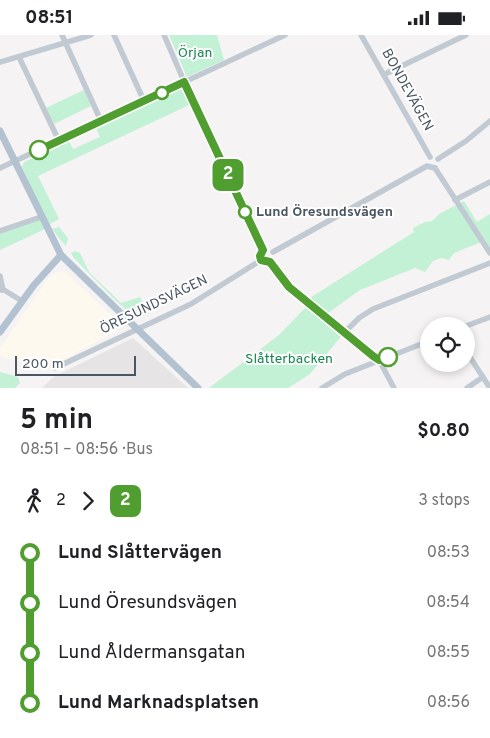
<!DOCTYPE html>
<meta charset="utf-8">
<style>
:root{--surface:#fff;--page:#f2f2f2;--text:#202124;--muted:#757577}
body{margin:0;font-family:Overpass,sans-serif;background:var(--page);color:var(--text);height:100vh;display:flex;flex-direction:column;font-size:19px;white-space:nowrap}
*{box-sizing:border-box;margin:0}
p{font-size:16px;color:var(--muted)}
.icon{flex:none;width:28px;height:28px;fill:none;stroke:currentColor;stroke-width:2;stroke-linecap:round;stroke-linejoin:round}
.map{position:relative;height:353px;overflow:hidden}
.drawer{display:flex;flex-direction:column;background:var(--surface);flex:1}
.drawer>*{flex:none}
.badge{padding:0 10px;border-radius:8px;font-size:18px;line-height:32px}
.fabs{position:absolute;left:420px;top:282px;display:grid;gap:10px}
.fabs a{display:grid;place-items:center;width:55px;height:55px;border-radius:50%;background:var(--surface);box-shadow:0 2px 8px #0003;font-size:25px}
.scale{position:absolute;left:15px;bottom:12px;width:121px;box-sizing:border-box;padding-left:5px;border:2px solid #4a5661;border-top:0;font-size:14px;line-height:18px;white-space:nowrap;color:#4a5661;-webkit-text-stroke:4px #fff;paint-order:stroke}
.map>.badge{position:absolute;translate:-50% -50%;box-shadow:0 0 0 2px #fff}
.legs{display:flex;align-items:center;gap:8px;height:55px;padding:0 20px;font-size:16px}
.legs p{margin-inline-start:auto}
.headline{display:flex;align-items:center;justify-content:space-between;height:85px;padding:0 20px}
h1{font-size:28px;font-weight:700;line-height:38px}
ul{padding:0 20px;list-style:none}
li{display:flex;align-items:center;gap:18px;height:50px;font-size:19px}
li i{display:grid;place-items:center;width:8px;height:100%;margin:0 6px;background:currentColor}
li i::after{content:'';width:12px;height:12px;margin:-6px;border:4px solid;border-radius:50%;background:var(--surface)}
li p{margin-inline-start:auto}
li:first-child i{background:linear-gradient(#0000 50%,currentColor 0)}
li:last-child i{background:linear-gradient(currentColor 50%,#0000 0)}
.status{display:flex;justify-content:space-between;align-items:center;height:35px;padding:0 25px;background:var(--surface);direction:ltr}
.status svg{height:14px;fill:currentColor}
.map>svg:first-child{display:block}
</style>
<div class="status"><b>08:51</b><svg viewBox="0 0 49 12"><path d="M0 12V9h3v3zM5 12V6h3v6zM10 12V3h3v9zM15 12V0h3v12zM26 1h20v11H26zM47 4h2v5h-2z"/></svg></div>
<div class="map">
<svg width="490" height="353" viewBox="0 0 490 353">
<rect width="100%" height="100%" fill="#f5f3f3"/>
<path fill="#fdf9ef" d="M65,237L116,284L115,297L46,334L0,321V313L46,246L54,238Z"/>
<path fill="#e6e4e5" d="M133,303L188,353H42L55,341Z"/>
<g fill="#c3f1d5">
<path d="M169,0H217L224,25L187,42Z"/>
<path d="M181,53L189,70L38,141L59,184L50,189L52,194L59,192L68,203L66,211C45,189 35,159 22,132L24,127L69,106L73,114L100,102L96,93Z"/>
<path d="M84,55L91,71L54,89L46,73Z"/>
<path d="M464,166L477,187L490,179V214L484,206L454,218L449,225L441,223L433,226L425,237L415,233L360,255L324,281L344,298L310,339L288,353H209L279,300L309,269L305,266L414,197L413,193L425,187L432,186L439,179Z"/>
<path d="M41,182L46,191L43,195L0,215V196Z"/>
<path d="M75,216L80,218L89,237L121,268L140,262L149,279L139,282L132,280L113,263L73,222L71,218Z"/>
<path d="M0,337L18,342L20,348L15,353H0Z"/>
</g>
<g fill="none" stroke-linecap="round" stroke-linejoin="round">
<g stroke="#c1cad2" stroke-width="5.5">
<path d="M62,0L101,86"/>
<path d="M114,0L144,66"/>
<path d="M164,0L186,51L263,215"/>
<path d="M361,0L430,122"/>
<path d="M19,22L59,106"/>
<path d="M0,27L91,0"/>
<path d="M385,39L466,0"/>
<path d="M438,124L466,106L490,86"/>
<path d="M0,133L285,0"/>
<path d="M435,133L490,218"/>
<path d="M455,165L490,147"/>
<path d="M0,196L41,182"/>
<path d="M273,217L427,131L435,133"/>
<path d="M270,227L289,252L379,325L394,353"/>
<path d="M0,241L3,255"/>
<path d="M0,255H4L22,266"/>
<path d="M466,291L490,282"/>
<path d="M344,298L359,283L373,274L490,228"/>
<path d="M466,316L490,353"/>
<path d="M55,333L191,269L261,225"/>
<path d="M322,353L345,339L429,306"/>
<path d="M467,353L483,342"/>
</g>
<g stroke="#b3c2d1" stroke-width="7">
<path d="M0,96L61,220L198,353"/>
<path d="M0,297L34,250L61,220"/>
</g>
</g>
<g fill="none" stroke-linecap="round" stroke-linejoin="round">
<defs>
<path id="line-1" d="M39,115L184,47L263,215L260,221L261,225L270,227L289,252L373,321L379,325L388,322"/>
</defs>
<use href="#line-1" stroke="#fff" stroke-width="11"/>
<use href="#line-1" stroke="#509e2f" stroke-width="8"/>
</g>
<g fill="#fff" stroke="#509e2f" stroke-width="2.5">
<circle cx="162" cy="58" r="6"/>
<circle cx="39" cy="115" r="9"/>
<circle cx="245" cy="177" r="6"/>
<circle cx="388" cy="322" r="9"/>
</g>
<g text-anchor="middle" dominant-baseline="central" stroke-width="4" stroke-linejoin="round" paint-order="stroke">
<g font-size="14" fill="#17864f" stroke="#fff">
<text x="195" y="18">Örjan</text>
<text x="289" y="324">Slåtterbacken</text>
</g>
<g font-size="14" fill="#4a5661" stroke="#fff">
<text transform="translate(407 55) rotate(61)">BONDEVÄGEN</text>
<text transform="translate(154 270) rotate(-26)">ÖRESUNDSVÄGEN</text>
</g>
<g font-size="14" font-weight="bold" fill="#4a5661" stroke="#fff" text-anchor="start">
<text x="256" y="177">Lund Öresundsvägen</text>
</g>
</g>
</svg>
<div class="fabs">
<a><svg class="icon" aria-label="locate" viewBox="0 0 24 24"><circle cx="12" cy="12" r="6"/><path d="M12 2v4M12 18v4M2 12h4M18 12h4"/></svg></a>
</div>
<div class="scale">200 m</div>
<b class="badge" style="left:228px;top:140px;background:#509e2f;color:#fff">2</b>
</div>
<section class="drawer">
<div class="headline"><div><h1>5 min</h1><p>08:51 – 08:56 · Bus</p></div><b>$0.80</b></div>
<div class="legs"><svg class="icon" aria-label="walk" viewBox="0 0 24 24"><circle cx="13" cy="4" r="2"/><path d="M13 8l-2 6 4 7M11 14l-3 7M7 12l3-4h3l4 4"/></svg>2<svg class="icon" aria-label="forward" viewBox="0 0 24 24"><path d="M9 5l7 7-7 7"/></svg><b class="badge" style="background:#509e2f;color:#fff">2</b><p>3 stops</p></div>
<ul>
<li><i style="color:#509e2f"></i><b>Lund Slåttervägen</b><p>08:53</p></li>
<li><i style="color:#509e2f"></i><span>Lund Öresundsvägen</span><p>08:54</p></li>
<li><i style="color:#509e2f"></i><span>Lund Åldermansgatan</span><p>08:55</p></li>
<li><i style="color:#509e2f"></i><b>Lund Marknadsplatsen</b><p>08:56</p></li>
</ul>
</section>
